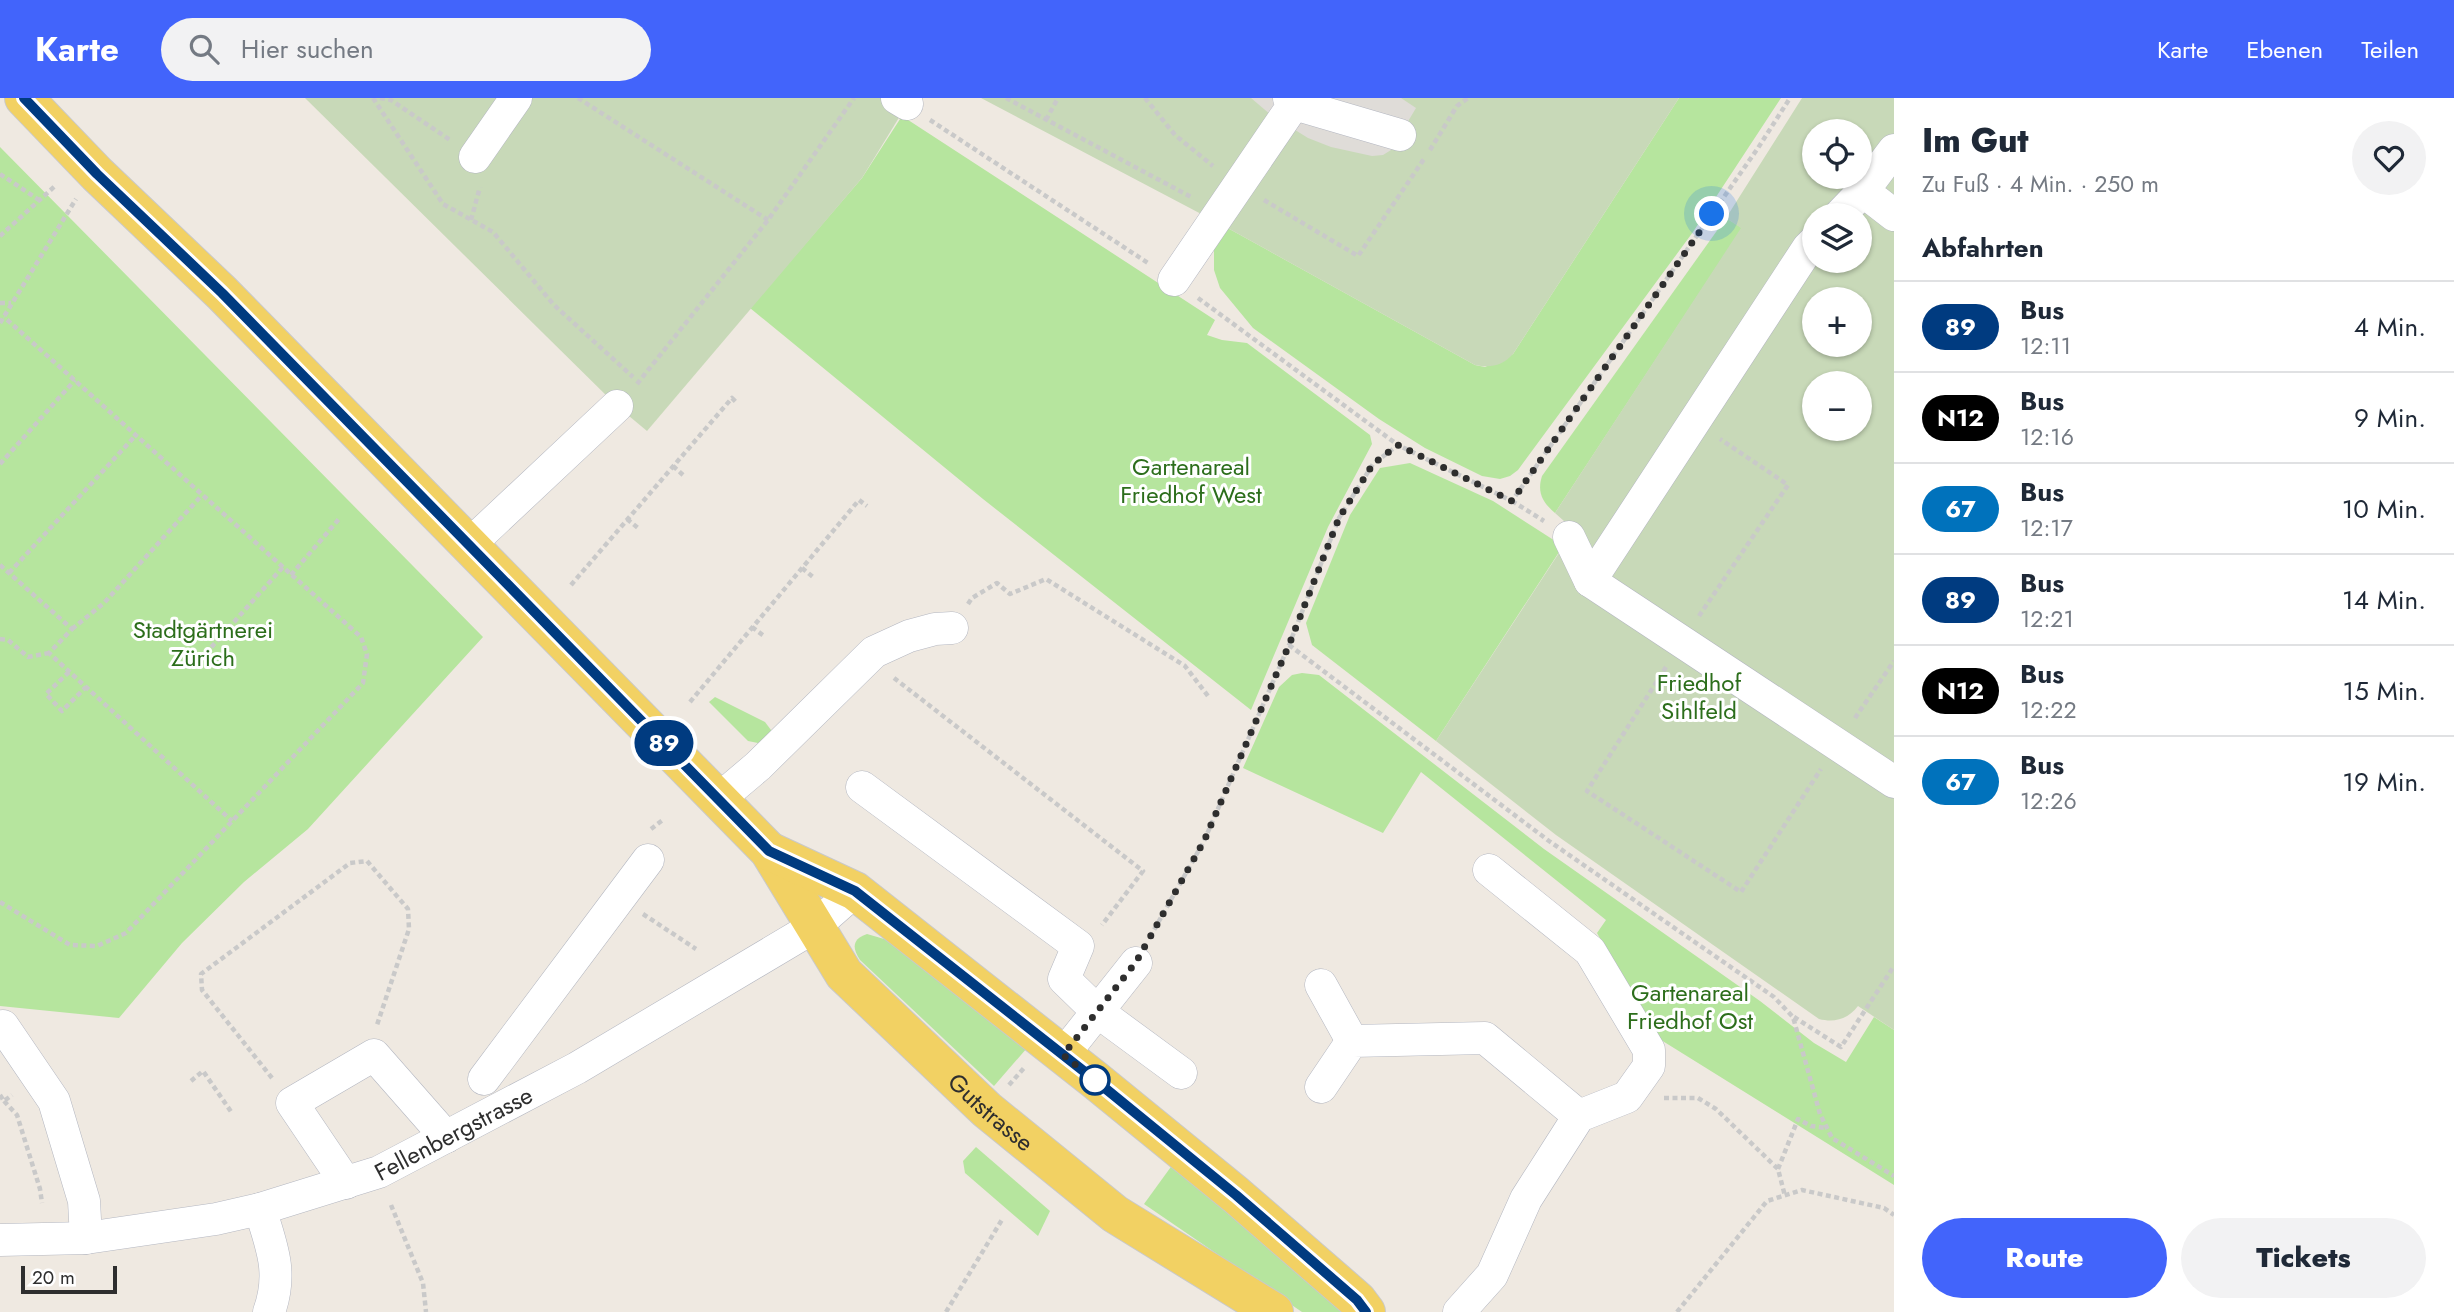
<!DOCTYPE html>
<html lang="de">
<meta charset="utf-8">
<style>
:root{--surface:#fff;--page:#f2f2f3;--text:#1f2937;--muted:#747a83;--line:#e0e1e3;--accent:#4264fb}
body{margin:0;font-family:Jost,sans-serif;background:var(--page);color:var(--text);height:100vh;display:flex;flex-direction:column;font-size:26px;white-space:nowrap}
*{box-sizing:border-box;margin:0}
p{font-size:23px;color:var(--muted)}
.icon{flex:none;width:38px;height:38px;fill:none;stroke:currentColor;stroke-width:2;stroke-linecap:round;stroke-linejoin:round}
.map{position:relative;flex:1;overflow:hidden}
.sheet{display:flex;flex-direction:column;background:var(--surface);width:560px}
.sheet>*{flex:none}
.badge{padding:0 14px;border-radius:23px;font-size:24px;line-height:46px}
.tools{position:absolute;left:1802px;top:21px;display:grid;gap:14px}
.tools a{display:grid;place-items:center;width:70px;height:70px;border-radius:50%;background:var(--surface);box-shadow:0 2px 5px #0004;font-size:35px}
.scale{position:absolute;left:21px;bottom:18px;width:96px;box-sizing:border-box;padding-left:7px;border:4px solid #2e2e2e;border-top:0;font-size:19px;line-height:24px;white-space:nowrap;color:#2e2e2e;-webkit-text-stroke:5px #fff;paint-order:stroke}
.you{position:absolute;width:35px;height:35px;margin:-18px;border:5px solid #fff;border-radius:50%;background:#1a73e8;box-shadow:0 0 0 10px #1a73e833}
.map>.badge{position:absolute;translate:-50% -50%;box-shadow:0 0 0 4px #fff}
h2{padding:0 28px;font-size:26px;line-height:63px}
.round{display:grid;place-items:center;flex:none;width:74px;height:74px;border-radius:37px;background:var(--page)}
.headline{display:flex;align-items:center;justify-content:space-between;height:119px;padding:0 28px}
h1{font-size:33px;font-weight:800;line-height:52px}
.primary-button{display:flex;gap:14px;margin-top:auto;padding:14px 28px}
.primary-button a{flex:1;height:80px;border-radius:42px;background:var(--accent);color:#fff;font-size:28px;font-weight:800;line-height:80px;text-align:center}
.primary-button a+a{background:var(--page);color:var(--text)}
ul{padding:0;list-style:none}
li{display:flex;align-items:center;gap:21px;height:91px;padding:0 28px;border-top:2px solid var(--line)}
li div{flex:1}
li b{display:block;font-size:26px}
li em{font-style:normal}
li .badge{min-width:77px;font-weight:700;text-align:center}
header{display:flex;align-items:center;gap:42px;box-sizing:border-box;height:98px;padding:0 35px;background:var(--accent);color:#fff}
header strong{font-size:33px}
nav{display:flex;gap:38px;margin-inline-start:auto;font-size:24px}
.search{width:490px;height:63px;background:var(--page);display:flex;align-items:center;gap:18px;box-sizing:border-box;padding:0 24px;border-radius:38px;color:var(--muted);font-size:26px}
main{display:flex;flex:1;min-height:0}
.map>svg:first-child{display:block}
</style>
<header>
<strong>Karte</strong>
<div class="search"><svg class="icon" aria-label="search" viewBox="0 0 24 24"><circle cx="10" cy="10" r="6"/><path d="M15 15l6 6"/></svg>Hier suchen</div>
<nav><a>Karte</a><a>Ebenen</a><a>Teilen</a></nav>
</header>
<main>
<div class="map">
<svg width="1894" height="1214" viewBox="0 0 1894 1214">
<rect width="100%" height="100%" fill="#efe9e1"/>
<g fill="#b6e59e">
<path d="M1679,0H1781L1693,134L1518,372L1510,378L1500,381L1482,378L1425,350L1379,321L1253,230L1220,190L1214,172V151L1224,128L1475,267L1485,269L1513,256Z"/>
<path d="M902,18L1215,222L1207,237L1222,242L1247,245L1370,337L1372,346L1328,429L1251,612L983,401L750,210L862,80Z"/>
<path d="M0,49L483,539L308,731L244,784L182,845L119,920L0,908Z"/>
<path d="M1726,120L1742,130L1555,415C1542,404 1537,394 1542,378Z"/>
<path d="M1410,365L1493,403L1563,448L1436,643L1312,547L1306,525L1350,417L1380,370Z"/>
<path d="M1302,575L1319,577L1544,751L1760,903L1814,945L1846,964L1874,919L1894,932V1087L1653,937L1597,835L1606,822L1421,674L1383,735L1243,670L1279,589L1292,577Z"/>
<path d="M715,599L765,624L774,636L758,645L748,643L709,604Z"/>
<path d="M867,836L891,843L1027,950L994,988L860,862C852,850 852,841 867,836Z"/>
<path d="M976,1049L1050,1113L1038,1138L965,1075L963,1063Z"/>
<path d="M1173,1066L1344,1214H1302L1144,1106Z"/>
</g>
<g fill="#c8d9b8" fill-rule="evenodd">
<path d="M305,0H911L862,80L647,333L617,308Z"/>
<path d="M981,0H1679L1513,256C1502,268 1491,270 1475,267L1224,128Z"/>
<path d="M1802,0H1894V932L1858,908C1848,921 1835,925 1819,921L1556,737L1436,643L1574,432L1555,415L1741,130L1726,120ZM1815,33H1860V79H1815ZM1815,117H1860V163H1815ZM1815,201H1860V247H1815ZM1815,285H1860V331H1815Z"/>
</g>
<path fill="#dfdcd8" d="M1251,0H1401L1416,10L1391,52L1383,57L1372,58L1331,49L1308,40L1271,17Z"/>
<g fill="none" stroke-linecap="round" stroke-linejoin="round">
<defs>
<g id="minor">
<path d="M897,0L907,6"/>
<path d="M1294,6L1400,37"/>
<path d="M1894,52L1863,93L1894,117"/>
<path d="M475,59L516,0"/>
<path d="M1840,117L1863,93"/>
<path d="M1174,182L1294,6L1289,0"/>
<path d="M1569,439L1590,483L1894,684"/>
<path d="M470,446L617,308"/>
<path d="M1590,483L1808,150L1815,143"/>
<path d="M862,689L1078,848L1064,881L1098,914L1181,975"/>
<path d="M719,701L758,668L874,554L909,538L935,531L952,530"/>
<path d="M1321,887L1352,943"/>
<path d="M3,928L54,1003L84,1103L86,1140"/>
<path d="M1063,957L1136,865"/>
<path d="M484,981L648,762"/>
<path d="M1321,989L1352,943L1485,940L1579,1018"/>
<path d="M346,1085L292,1005L374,957L446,1039"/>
<path d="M260,1111C272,1149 283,1175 269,1214"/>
<path id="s1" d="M0,1142L86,1140L216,1121L260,1111L379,1074L577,970L814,829L855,793"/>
<path d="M1459,1214L1492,1177L1526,1101L1579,1018L1627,999L1649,968V952L1590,853L1489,772"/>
</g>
<g id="major">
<path id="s2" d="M24,0L97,76L222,195L769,753L844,876L987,1012L1115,1116L1274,1214"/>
<path d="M769,753L855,793L1095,982L1236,1097L1357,1202L1366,1214"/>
</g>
</defs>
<use href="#minor" stroke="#b4b7c1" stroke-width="33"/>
<use href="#major" stroke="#c9c9c9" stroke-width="40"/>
<g stroke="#c9c9c9" stroke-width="4.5" stroke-dasharray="5 3.5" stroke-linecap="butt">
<path d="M373,0L443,106L493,134L554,207L633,279"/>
<path d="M380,0L391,2L450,42"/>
<path d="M578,0L768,122"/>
<path d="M1006,0L1193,100"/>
<path d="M1145,0L1175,37L1213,68"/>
<path d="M930,22L1148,165"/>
<path d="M1046,22L1058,0"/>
<path d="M1430,52L1457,8L1468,0"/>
<path d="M0,76L39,102"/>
<path d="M1264,102L1358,158L1424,61"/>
<path d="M471,122L480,89"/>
<path d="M0,138L55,88"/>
<path d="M1198,200L1398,347"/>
<path d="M0,205H11"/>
<path d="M0,225L76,101"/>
<path d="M637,286L768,122L854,0"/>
<path d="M0,366L75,282"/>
<path d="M673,368L683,377"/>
<path d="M1512,403L1544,423"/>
<path d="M627,421L638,430"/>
<path d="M0,467L72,531L49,555L232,723"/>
<path d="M802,470L813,479"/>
<path d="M9,475L136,337"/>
<path d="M291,477L339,421"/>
<path d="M571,487L732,300L737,305"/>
<path d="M968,506L972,500L997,485L1010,496L1046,481L1185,568L1208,598"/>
<path d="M1699,518L1788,387L1720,341"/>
<path d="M752,529L764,538"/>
<path d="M72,531L104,505L202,397"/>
<path d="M0,541L8,542L28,559L49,555"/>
<path d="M1289,547L1549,743L1774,899L1793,919L1820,1016L1832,1040L1894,1078"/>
<path d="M200,562L283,469"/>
<path d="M1666,569L1587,693L1741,794L1821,671"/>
<path d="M69,574L46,596L62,613L86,589"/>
<path d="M894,580L1143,773L1102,827"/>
<path d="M690,604L859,402L867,408"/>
<path d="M1855,620L1894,563"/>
<path d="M651,731L664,721"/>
<path d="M0,804L70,847L97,848L126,835L363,585L367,556L361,539L4,219"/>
<path d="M643,816L696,851"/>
<path d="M1150,839L1204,743L1289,547L1339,420L1373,366L1398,347L1512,403L1758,50L1790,0"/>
<path d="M1794,919L1841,949L1894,868"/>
<path d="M272,980L202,892L201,876L350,765L367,763L408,811L409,831L377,927"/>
<path d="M191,983L203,973L232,1015"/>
<path d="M1009,987L1024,970"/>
<path d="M0,997L4,1003L12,997"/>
<path d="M1664,1000H1698L1716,1011L1778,1071L1785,1098"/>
<path d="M4,1003L17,1017L40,1091L42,1105"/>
<path d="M1778,1071L1798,1021L1811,1028L1826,1030"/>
<path d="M391,1107L423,1185L426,1214"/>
<path d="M946,1214L1003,1120"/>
<path d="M1677,1214L1767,1103L1802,1092L1884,1110L1894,1117"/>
</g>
<use href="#minor" stroke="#fff" stroke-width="32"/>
<use href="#major" stroke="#f2d163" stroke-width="38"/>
</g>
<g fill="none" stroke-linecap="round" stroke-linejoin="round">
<defs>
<path id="line" d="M24,0L97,76L222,195L769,753L855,793L1095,982L1236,1097L1357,1202L1366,1214"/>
</defs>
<use href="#line" stroke="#fff" stroke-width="16"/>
<use href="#line" stroke="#003b80" stroke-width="10"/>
<path stroke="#2e2e2e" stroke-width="7" stroke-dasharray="0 12.6" d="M1095,982L1063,957L1136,864L1204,743L1289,547L1339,420L1373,366L1398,347L1512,403L1712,116"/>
</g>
<circle fill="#fff" stroke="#003b80" stroke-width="3.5" cx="1095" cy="982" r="14"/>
<g text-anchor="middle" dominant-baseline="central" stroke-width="6" stroke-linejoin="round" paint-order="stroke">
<g font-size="24" fill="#2c6e1b" stroke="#fff">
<text x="1191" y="368">Gartenareal<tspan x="1191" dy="28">Friedhof West</tspan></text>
<text x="203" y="531">Stadtgärtnerei<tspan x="203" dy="28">Zürich</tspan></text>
<text x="1699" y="584">Friedhof<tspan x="1699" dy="28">Sihlfeld</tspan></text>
<text x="1690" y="894">Gartenareal<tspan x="1690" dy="28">Friedhof Ost</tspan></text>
</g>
<g font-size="24" fill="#2e2e2e" stroke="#fff">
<text stroke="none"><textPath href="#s2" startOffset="1405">Gutstrasse</textPath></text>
<text stroke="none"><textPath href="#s1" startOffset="471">Fellenbergstrasse</textPath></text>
</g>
</g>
</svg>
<div class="tools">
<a><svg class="icon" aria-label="locate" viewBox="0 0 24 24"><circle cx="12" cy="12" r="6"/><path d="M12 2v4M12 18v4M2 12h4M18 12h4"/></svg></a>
<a><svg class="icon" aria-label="layers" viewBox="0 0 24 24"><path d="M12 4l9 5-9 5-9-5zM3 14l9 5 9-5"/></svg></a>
<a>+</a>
<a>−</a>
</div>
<div class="scale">20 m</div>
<div class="you" style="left:1712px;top:116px"></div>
<b class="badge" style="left:664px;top:645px;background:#003b80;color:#fff">89</b>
</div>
<section class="sheet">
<div class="headline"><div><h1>Im Gut</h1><p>Zu Fuß · 4 Min. · 250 m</p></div><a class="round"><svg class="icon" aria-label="heart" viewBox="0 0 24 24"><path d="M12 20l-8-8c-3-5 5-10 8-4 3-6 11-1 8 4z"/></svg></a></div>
<h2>Abfahrten</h2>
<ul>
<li><span class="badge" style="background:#003b80;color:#fff">89</span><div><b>Bus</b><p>12:11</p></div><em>4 Min.</em></li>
<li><span class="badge" style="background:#000;color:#fff">N12</span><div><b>Bus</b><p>12:16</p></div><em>9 Min.</em></li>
<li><span class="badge" style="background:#0072bc;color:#fff">67</span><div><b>Bus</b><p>12:17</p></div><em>10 Min.</em></li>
<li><span class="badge" style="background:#003b80;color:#fff">89</span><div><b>Bus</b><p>12:21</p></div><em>14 Min.</em></li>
<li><span class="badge" style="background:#000;color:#fff">N12</span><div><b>Bus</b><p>12:22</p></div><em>15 Min.</em></li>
<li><span class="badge" style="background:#0072bc;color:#fff">67</span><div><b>Bus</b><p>12:26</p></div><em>19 Min.</em></li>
</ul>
<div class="primary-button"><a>Route</a><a>Tickets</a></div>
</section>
</main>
